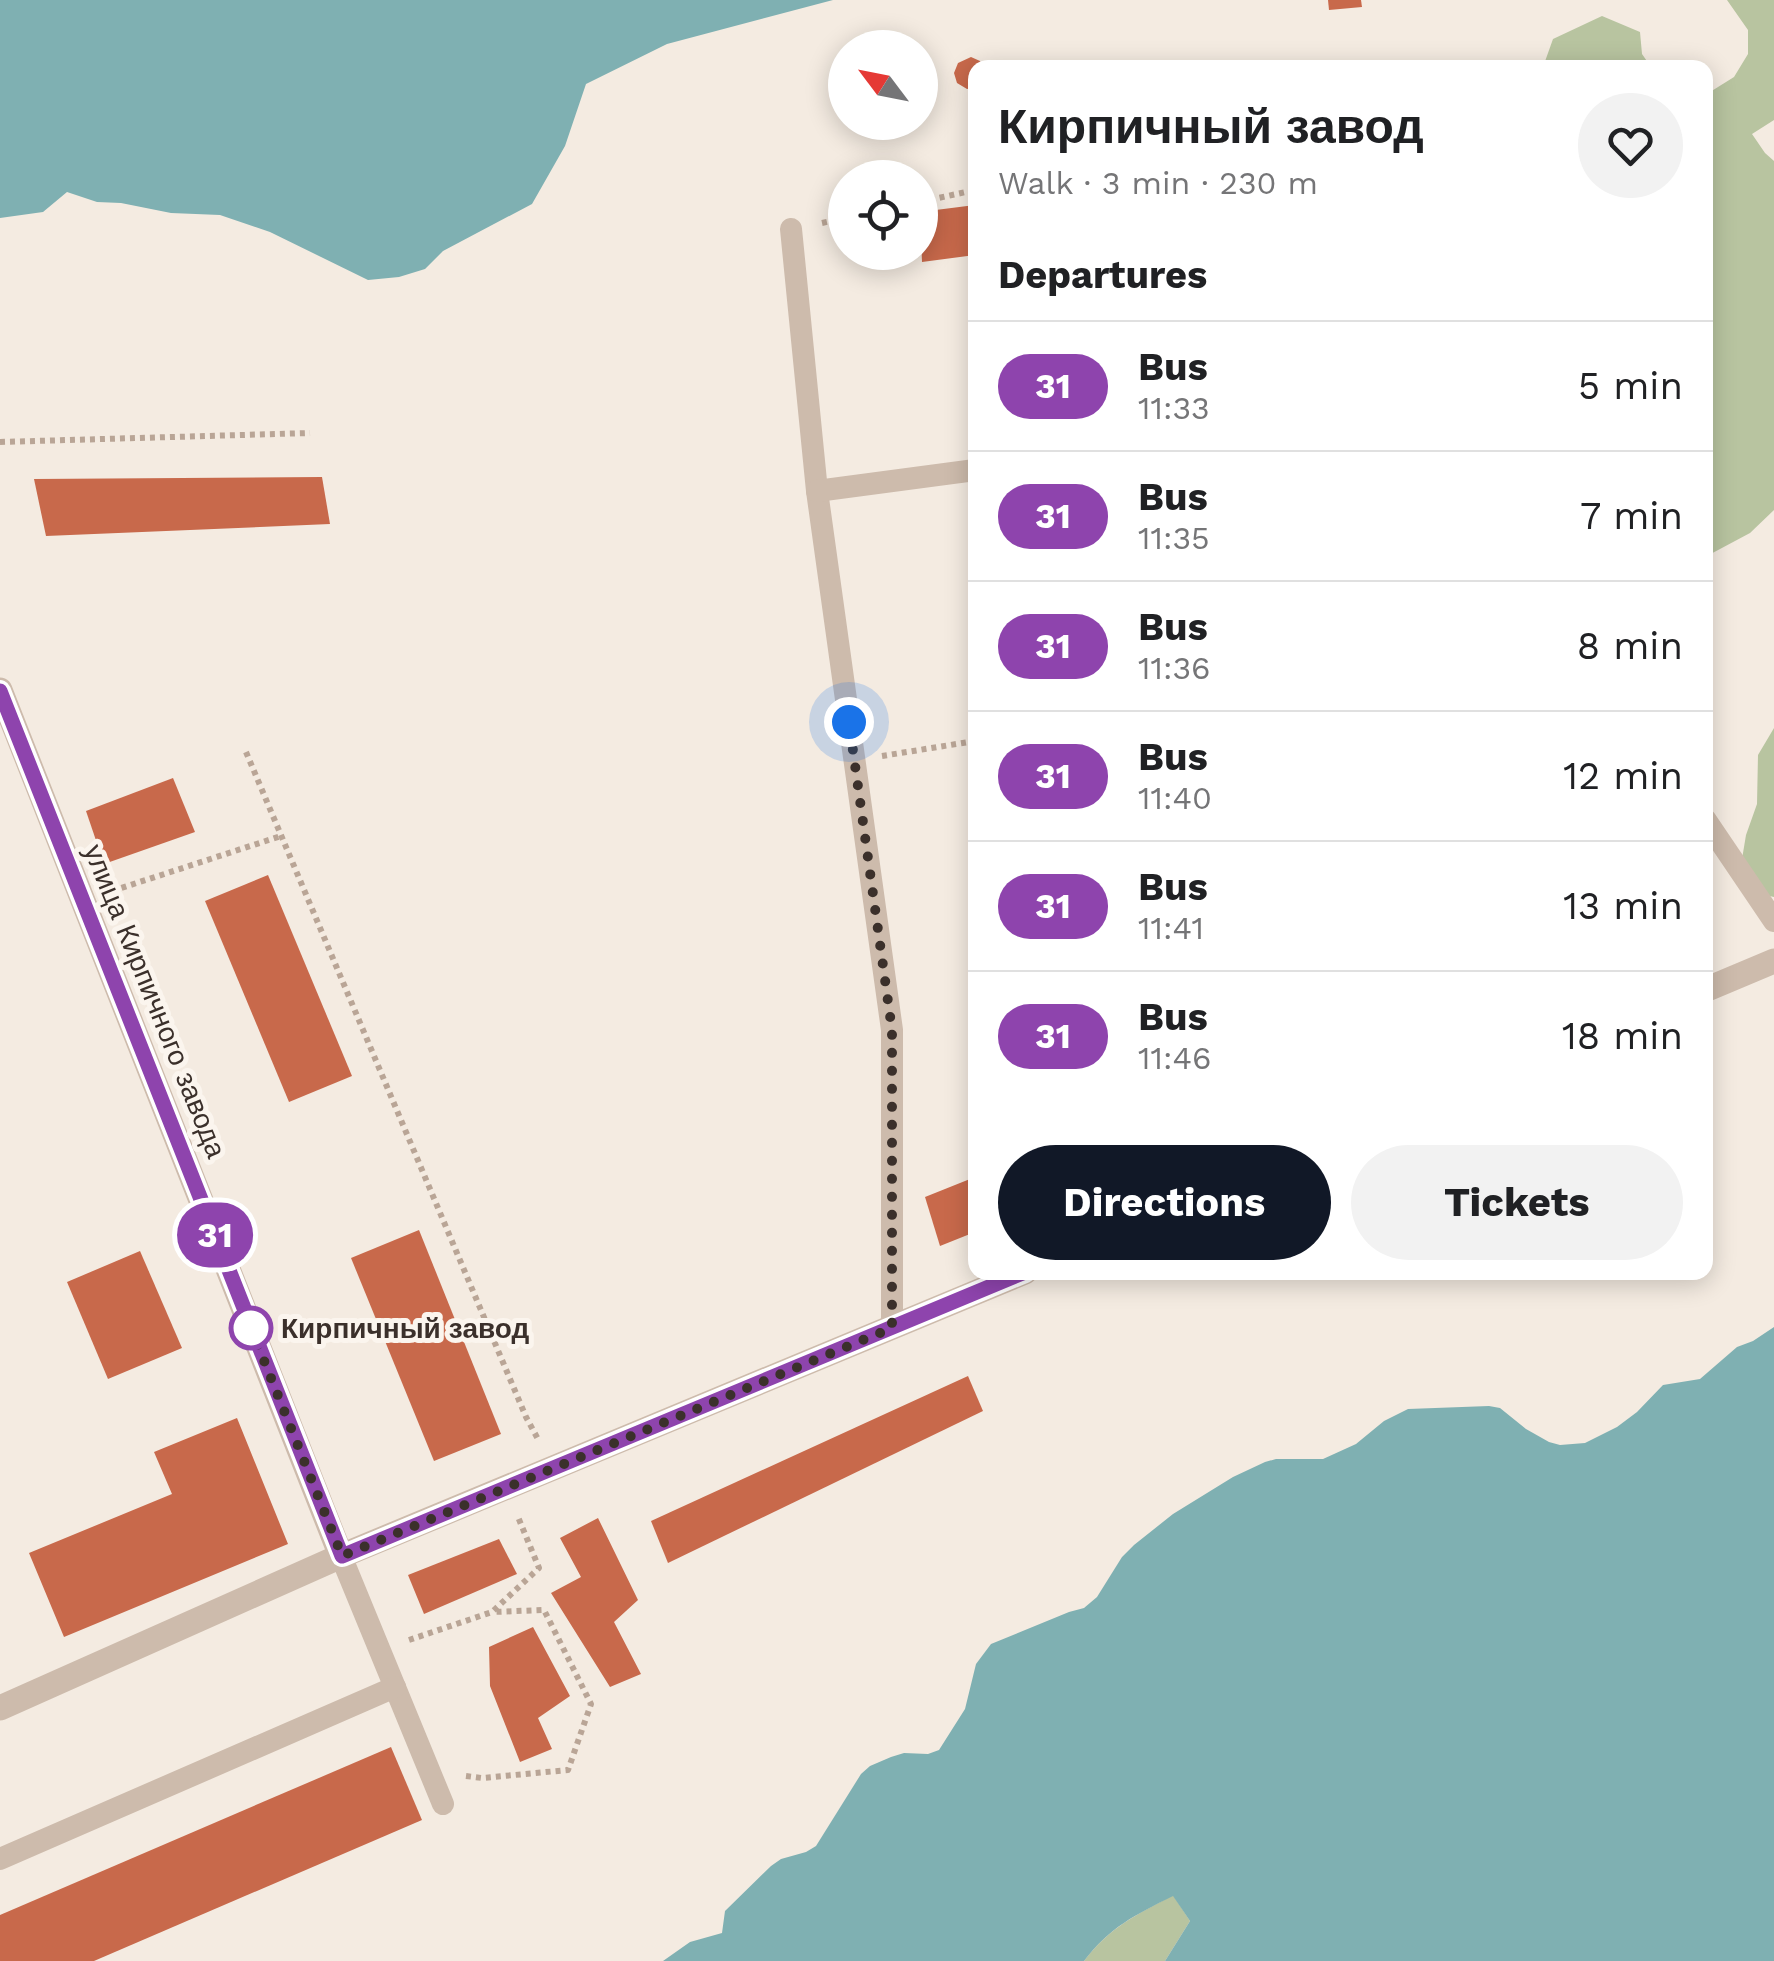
<!DOCTYPE html>
<meta charset="utf-8">
<style>
:root{--surface:#fff;--page:#f2f2f2;--text:#202124;--muted:#757577;--line:#e0e0e0;--accent:#111827}
body{margin:0;font-family:"Work Sans",sans-serif;background:var(--page);color:var(--text);height:100vh;display:flex;flex-direction:column;font-size:38px;white-space:nowrap}
*{box-sizing:border-box;margin:0}
p{font-size:32px;color:var(--muted)}
.icon{flex:none;width:55px;height:55px;fill:none;stroke:currentColor;stroke-width:2;stroke-linecap:round;stroke-linejoin:round}
.map{position:relative;flex:1;overflow:hidden}
.drawer{position:absolute;left:968px;top:60px;width:745px;height:1220px;display:flex;flex-direction:column;background:var(--surface);border-radius:20px;box-shadow:0 5px 25px #0003}
.drawer>*{flex:none}
.badge{padding:0 20px;border-radius:32px;font-size:35px;line-height:65px}
.needle{width:65px;rotate:302deg}
.fabs{position:absolute;left:828px;top:30px;display:grid;gap:20px}
.fabs a{display:grid;place-items:center;width:110px;height:110px;border-radius:50%;background:var(--surface);box-shadow:0 5px 25px #0003;font-size:50px}
.you{position:absolute;width:50px;height:50px;margin:-25px;border:8px solid #fff;border-radius:50%;background:#1a73e8;box-shadow:0 0 0 15px #1a73e833}
.map>.badge{position:absolute;translate:-50% -50%;box-shadow:0 0 0 5px #fff}
h2{padding:0 30px;font-size:38px;line-height:90px}
.round{display:grid;place-items:center;flex:none;width:105px;height:105px;border-radius:52px;background:var(--page)}
.overview{display:flex;align-items:center;justify-content:space-between;height:170px;padding:0 30px}
h1{font-size:48px;font-weight:700;line-height:75px}
.primary-button{display:flex;gap:20px;margin-top:auto;padding:20px 30px}
.primary-button a{flex:1;height:115px;border-radius:60px;background:var(--accent);color:#fff;font-size:40px;font-weight:700;line-height:115px;text-align:center}
.primary-button a+a{background:var(--page);color:var(--text)}
ul{padding:0;list-style:none}
li{display:flex;align-items:center;gap:30px;height:130px;padding:0 30px;border-top:2px solid var(--line)}
li div{flex:1}
li b{display:block;font-size:38px}
li em{font-style:normal}
li .badge{min-width:110px;font-weight:700;text-align:center}
.map>svg:first-child{display:block}
</style>
<div class="map">
<svg width="1774" height="1961" viewBox="0 0 1774 1961">
<rect width="100%" height="100%" fill="#f4ebe1"/>
<g fill="#b8c4a0">
<path d="M1727,0H1774V120L1752,134L1765,153L1774,161V510L1750,533L1705,557V90L1710,92L1734,77L1748,54V30Z"/>
<path d="M1602,16L1640,32L1642,54L1651,67H1543L1553,39Z"/>
<path d="M1774,728V897L1765,895L1742,859L1746,835L1757,804L1758,755Z"/>
<path d="M1173,1895L1190,1921L1165,1961H1084C1111,1926 1135,1916 1173,1895Z"/>
</g>
<g fill="#7fb0b2">
<path d="M0,0H833L667,44L586,84L565,146L532,204L443,251L425,269L399,277L368,280L270,232L220,215L171,213L121,203L97,202L67,192L43,212L0,218Z"/>
<path d="M1774,1327V1961H1165L1190,1921L1173,1896C1135,1915 1110,1927 1084,1961H663L690,1942L722,1933L725,1911L771,1866L781,1859L806,1852L816,1846L861,1774L870,1766L891,1757L904,1753L928,1754L939,1750L965,1709L976,1664L991,1644L1069,1612L1084,1608L1097,1597L1122,1557L1134,1545L1173,1514L1233,1477L1265,1462L1276,1459H1323L1356,1444L1384,1421L1408,1409L1489,1406L1500,1408L1526,1429L1549,1442L1560,1445L1585,1443L1617,1427L1637,1412L1663,1385L1700,1379L1737,1347L1753,1341Z"/>
</g>
<g fill="#c8694b">
<path d="M1328,0H1361L1362,7L1329,10Z"/>
<path d="M971,57L980,61L985,68H975V88L967,89L957,83L954,73L958,63Z"/>
<path d="M975,205V255L922,262L920,212Z"/>
<path d="M322,477L330,524L46,536L34,479Z"/>
<path d="M173,778L195,832L104,864L86,811Z"/>
<path d="M268,875L352,1076L289,1102L205,901Z"/>
<path d="M975,1177V1232L940,1246L925,1197Z"/>
<path d="M419,1230L501,1434L434,1461L351,1258Z"/>
<path d="M140,1251L182,1348L108,1379L67,1282Z"/>
<path d="M968,1376L983,1411L668,1563L651,1521Z"/>
<path d="M237,1418L288,1544L64,1637L29,1553L172,1494L154,1452Z"/>
<path d="M598,1518L638,1600L614,1622L641,1674L610,1687L551,1593L581,1577L560,1538Z"/>
<path d="M499,1539L517,1574L424,1614L408,1575Z"/>
<path d="M533,1627L570,1696L538,1718L552,1749L520,1762L490,1686L489,1647Z"/>
<path d="M391,1747L422,1820L94,1961H0V1915Z"/>
</g>
<g fill="none" stroke-linecap="round" stroke-linejoin="round">
<g stroke="#b9a596" stroke-width="6" stroke-dasharray="5 5" stroke-linecap="butt">
<path d="M920,202L975,190"/>
<path d="M822,223L845,218"/>
<path d="M0,442L310,433"/>
<path d="M246,752L526,1417L539,1441"/>
<path d="M882,756L975,741"/>
<path d="M112,891L281,836"/>
<path d="M409,1640L492,1612L539,1568L518,1517"/>
<path d="M466,1776L482,1778L568,1770L591,1704L544,1610L492,1612"/>
</g>
<g stroke="#cdbbac" stroke-width="22">
<path d="M791,229L817,491L892,1030V1328"/>
<path d="M817,491L975,470"/>
<path d="M1705,819L1774,921"/>
<path d="M341,1556L443,1804"/>
<path d="M0,1859L395,1687"/>
</g>
<g stroke="#cdbbac" stroke-width="25">
<path d="M0,690L341,1556"/>
<path d="M1705,990L1774,961"/>
<path d="M0,1708L341,1556L1025,1272"/>
</g>
</g>
<g fill="none" stroke-linecap="round" stroke-linejoin="round">
<defs>
<path id="line" d="M0,691L342,1556L1025,1272"/>
</defs>
<use href="#line" stroke="#fff" stroke-width="22"/>
<use href="#line" stroke="#8e44ad" stroke-width="15"/>
<path stroke="#3b302b" stroke-width="10" stroke-dasharray="0 18" d="M251,1328L342,1556L892,1328V1030L849,722"/>
</g>
<circle fill="#fff" stroke="#8e44ad" stroke-width="5" cx="251" cy="1328" r="20"/>
<g text-anchor="middle" dominant-baseline="central" stroke-width="10" stroke-linejoin="round" paint-order="stroke">
<g font-size="28" fill="#3b302b" stroke="#fbf5ee">
<text transform="translate(155 1001) rotate(68)">улица Кирпичного завода</text>
</g>
<g font-size="28" font-weight="bold" fill="#3b302b" stroke="#fbf5ee" text-anchor="start">
<text x="281" y="1328">Кирпичный завод</text>
</g>
</g>
</svg>
<div class="fabs">
<a><svg class="needle" viewBox="-14 -14 28 28"><path d="M0-13l5 13h-10z" fill="#e53935"/><path d="M0 13l5-13h-10z" fill="#757577"/></svg></a>
<a><svg class="icon" aria-label="locate" viewBox="0 0 24 24"><circle cx="12" cy="12" r="6"/><path d="M12 2v4M12 18v4M2 12h4M18 12h4"/></svg></a>
</div>
<div class="you" style="left:849px;top:722px"></div>
<b class="badge" style="left:215px;top:1235px;background:#8e44ad;color:#fff">31</b>
<section class="drawer">
<div class="overview"><div><h1>Кирпичный завод</h1><p>Walk · 3 min · 230 m</p></div><a class="round"><svg class="icon" aria-label="heart" viewBox="0 0 24 24"><path d="M12 20l-8-8c-3-5 5-10 8-4 3-6 11-1 8 4z"/></svg></a></div>
<h2>Departures</h2>
<ul>
<li><span class="badge" style="background:#8e44ad;color:#fff">31</span><div><b>Bus</b><p>11:33</p></div><em>5 min</em></li>
<li><span class="badge" style="background:#8e44ad;color:#fff">31</span><div><b>Bus</b><p>11:35</p></div><em>7 min</em></li>
<li><span class="badge" style="background:#8e44ad;color:#fff">31</span><div><b>Bus</b><p>11:36</p></div><em>8 min</em></li>
<li><span class="badge" style="background:#8e44ad;color:#fff">31</span><div><b>Bus</b><p>11:40</p></div><em>12 min</em></li>
<li><span class="badge" style="background:#8e44ad;color:#fff">31</span><div><b>Bus</b><p>11:41</p></div><em>13 min</em></li>
<li><span class="badge" style="background:#8e44ad;color:#fff">31</span><div><b>Bus</b><p>11:46</p></div><em>18 min</em></li>
</ul>
<div class="primary-button"><a>Directions</a><a>Tickets</a></div>
</section>
</div>
